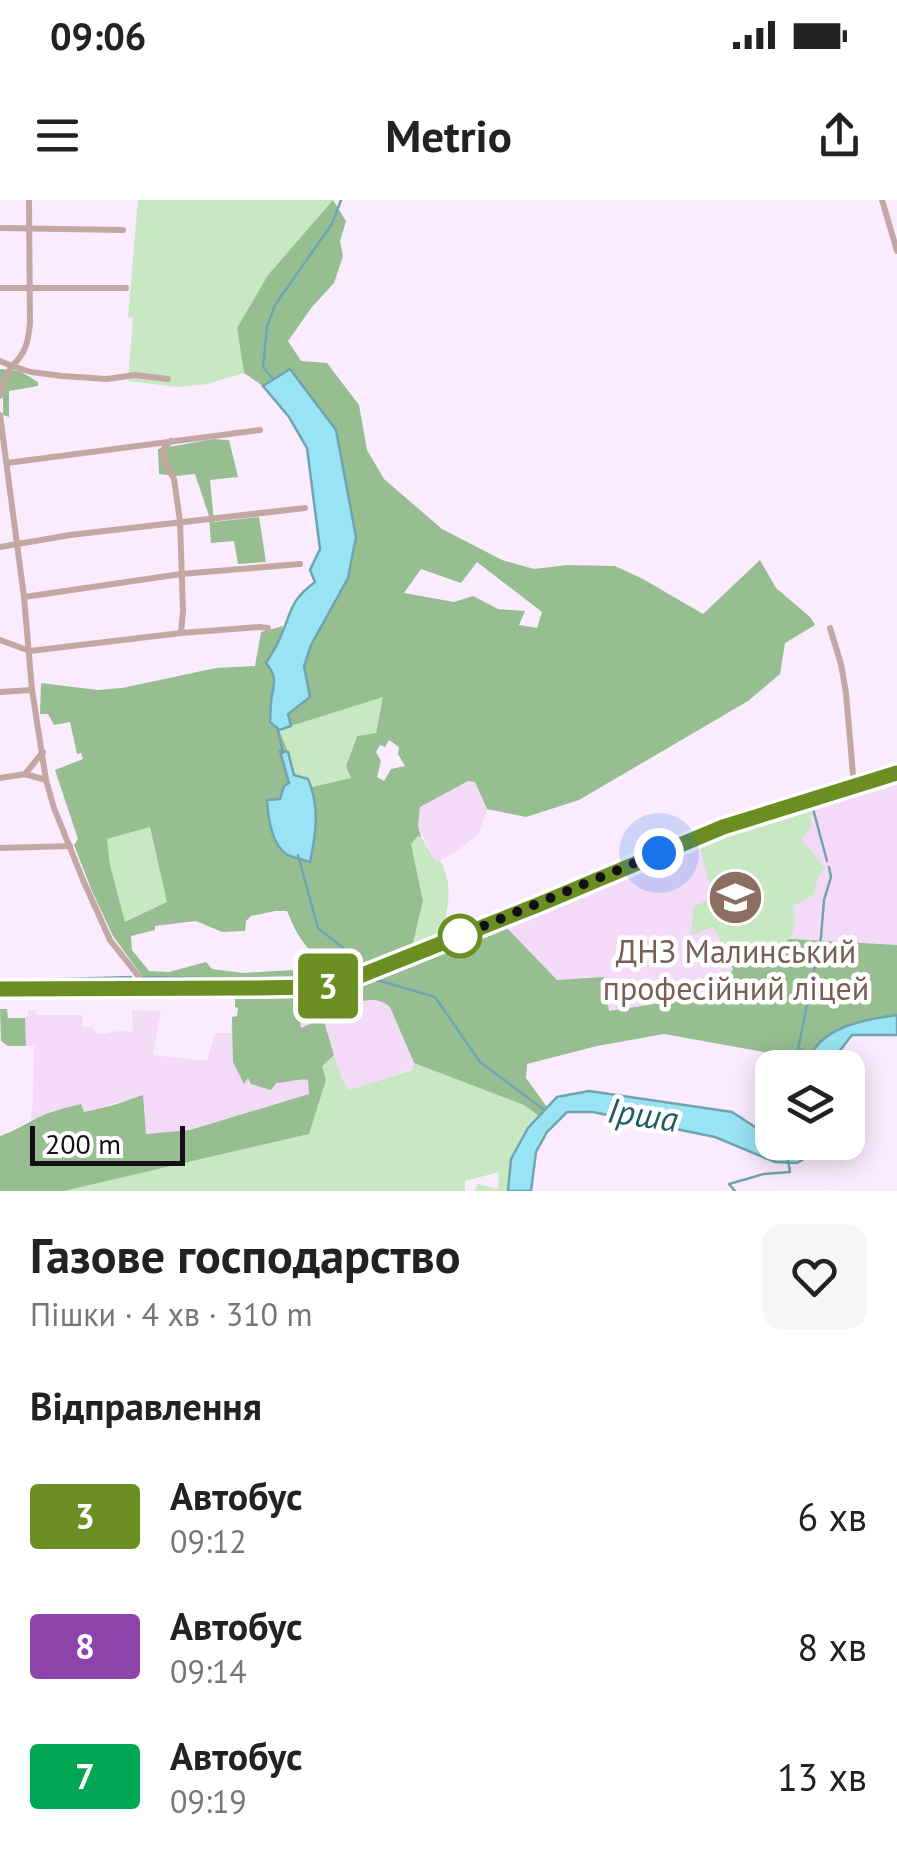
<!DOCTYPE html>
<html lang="uk">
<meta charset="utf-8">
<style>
:root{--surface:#fff;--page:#f6f6f6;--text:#222;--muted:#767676}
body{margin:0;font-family:"PT Sans",sans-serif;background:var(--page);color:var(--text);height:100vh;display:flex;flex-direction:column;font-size:38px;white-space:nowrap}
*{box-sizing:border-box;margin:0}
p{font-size:32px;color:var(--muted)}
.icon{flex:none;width:55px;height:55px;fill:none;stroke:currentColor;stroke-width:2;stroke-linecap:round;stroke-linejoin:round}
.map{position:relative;height:991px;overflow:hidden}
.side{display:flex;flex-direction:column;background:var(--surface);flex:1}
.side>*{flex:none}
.badge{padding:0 20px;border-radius:8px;font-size:35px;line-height:65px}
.buttons{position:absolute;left:755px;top:850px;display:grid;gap:20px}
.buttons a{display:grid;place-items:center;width:110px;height:110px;border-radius:20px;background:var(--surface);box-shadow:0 5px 25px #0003;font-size:50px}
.scale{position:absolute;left:30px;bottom:25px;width:155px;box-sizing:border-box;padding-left:10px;border:5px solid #140e15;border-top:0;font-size:28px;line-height:35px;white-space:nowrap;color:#140e15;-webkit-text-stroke:8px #fff;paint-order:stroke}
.you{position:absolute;width:50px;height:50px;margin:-25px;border:8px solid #fff;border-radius:50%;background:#1a73e8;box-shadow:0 0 0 15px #1a73e833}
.map>.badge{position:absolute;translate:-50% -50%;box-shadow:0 0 0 5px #fff}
h2{padding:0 30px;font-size:38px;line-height:90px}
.round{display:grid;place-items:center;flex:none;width:105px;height:105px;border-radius:20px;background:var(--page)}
.summary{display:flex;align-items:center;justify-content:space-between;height:170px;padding:0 30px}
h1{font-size:48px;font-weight:700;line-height:75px}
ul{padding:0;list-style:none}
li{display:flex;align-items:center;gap:30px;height:130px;padding:0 30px}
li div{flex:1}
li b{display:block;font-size:38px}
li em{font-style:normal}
li .badge{min-width:110px;font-weight:700;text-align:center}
.status{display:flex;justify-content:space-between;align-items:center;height:70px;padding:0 50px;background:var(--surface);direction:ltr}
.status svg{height:28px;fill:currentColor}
header{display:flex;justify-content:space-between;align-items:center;height:130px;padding:0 30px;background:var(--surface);font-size:45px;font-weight:700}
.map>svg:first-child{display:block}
</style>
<div class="status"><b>09:06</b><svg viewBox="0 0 49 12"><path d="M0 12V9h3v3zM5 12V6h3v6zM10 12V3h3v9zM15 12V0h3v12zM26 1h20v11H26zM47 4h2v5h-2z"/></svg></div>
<header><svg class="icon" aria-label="menu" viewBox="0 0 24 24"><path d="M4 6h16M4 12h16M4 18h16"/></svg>Metrio<svg class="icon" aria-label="share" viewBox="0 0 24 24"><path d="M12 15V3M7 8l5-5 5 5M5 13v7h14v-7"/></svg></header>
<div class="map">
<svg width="897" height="991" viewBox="0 0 897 991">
<rect width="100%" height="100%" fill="#fbebfe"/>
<g fill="#f3dbf8">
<path d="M467,581L475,582L487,609L479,634L457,651L436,663L418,626L420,607Z"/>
<path d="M897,581V745L727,753L733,770L729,776L734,792L609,811L557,780L506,727L643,667L752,624L798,608Z"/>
<path d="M316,797L321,820L310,894L190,930L145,934L143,896L83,912L61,911L41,916L30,923L33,901L34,846H26L25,817L28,816V811L36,810L37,815H82L83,827H93L96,833L104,834L118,831L133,832L132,810L161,811L153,855L207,861L215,833H231L232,817L247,816V800Z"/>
<path d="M372,798L384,802L390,807L414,863L412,869L348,890L342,879L324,821L327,814Z"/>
</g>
<g fill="#c7e8c2">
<path d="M138,0H333L268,75L237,128L244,173L207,184L177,187L128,181L133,118L128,117Z"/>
<path d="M384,496L376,533L356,537L346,566L352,578L312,587L308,579L294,575L279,530Z"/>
<path d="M805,606L811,612V627L801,639L825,668L819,675L813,695L793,706L795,725L790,739L751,757L734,751L726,752L713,727L692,735L691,728L694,706L713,698L699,644Z"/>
<path d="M150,627L168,703L125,723L110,665L107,639Z"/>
<path d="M418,636L421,637L436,662L440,660C455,690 447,705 442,737L411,751L423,701L411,644Z"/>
<path d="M334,855L342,879L348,890L412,870L414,863L524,905L539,916C515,941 512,958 508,991H474L478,984L498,989L499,972L465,981V991H64L309,934L326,880L321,866Z"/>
</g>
<g fill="#96be90" fill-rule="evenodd">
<path d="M333,0L346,21L340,41L343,56L334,83L312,107L288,141L301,161L327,163L359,205L367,250L384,279L442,329L502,360L534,369L567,365L615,366L643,379L703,414L760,360L776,388L810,417L815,425L785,443L780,474L748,501L579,600L526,617L487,609L475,582L468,581L420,607L418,626L421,637L418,636L411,644L423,701L411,751L369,768L329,779L145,780L113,736L92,691L74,645L78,639L55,570L83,559L81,553L77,554L70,522L54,525L48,514H40L41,483L98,490L122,488L216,468L255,466L261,432L283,426L281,437L266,463C280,480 271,501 270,522L279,530L288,552L281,551L289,583L283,586L280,599L274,601L286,654L310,661L315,607L312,587L351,578L346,566L357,536L376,533L383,497L291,526L287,514L310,497L304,466L311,445L339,254L336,230L290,169L263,186L244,173L237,128L268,75ZM477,362L542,412L537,428L519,425L525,411L498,409L473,396L454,402L404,393L421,369L461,383ZM389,540L399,547L398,554L405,566L391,569L384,581L377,577L381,561L376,552L380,545L385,547ZM150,627L167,702L125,722L110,665L107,639ZM275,711H287C293,726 300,741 312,752L313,769L243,773L212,769L206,762L169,772L149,771L132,750L131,736L155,730V726L196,721L222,732L245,731L246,721L251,716Z"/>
<path d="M0,169L20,171L38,182V186L9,191V217L3,215V196L0,195Z"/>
<path d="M213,239L229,240L238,277L210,280L214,322L259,317L266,362L238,364L234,341L211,343L209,316L195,274L176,276L159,274L158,249Z"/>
<path d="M506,727L557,780L604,777L609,811L733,792L729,776L733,769L726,752L734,751L751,757L790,739L897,745V815C867,819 816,827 809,863L815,867L772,868V913L761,904L769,853L664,834L597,846L527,864L526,878L547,907L539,916L524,905L414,863L390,807C371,791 348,807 327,814L324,821L334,855L322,866L326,880L309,934L64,991H0V936C14,931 26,924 39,917C49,912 69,907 81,904L84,912L114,905L143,895L146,934L190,930L309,894L308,880C299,878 286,883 276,883L271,890L251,884L248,878L244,884L233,862L232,817L237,816L238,808L235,807V799L296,798L298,813L306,819L300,823L301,828L319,820L314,808L316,797Z"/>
<path d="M0,809H7L8,818H25L26,846H8L1,841Z"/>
</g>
<g fill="#99e4f4" stroke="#71a4b1" stroke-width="2.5">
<path d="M290,169L336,230L356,337L348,378L311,445L304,466L310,497L288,514L291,526L279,530L270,522C271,513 270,504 272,495C275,481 276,475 266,463C270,456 276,448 279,440C292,413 288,402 315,382L310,370L320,349L307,248L289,217L263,186Z"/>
<path d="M280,551L288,552L294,575L308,579C320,606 316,634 310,662C303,659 292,658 286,654C271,643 268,617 267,600L280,599L284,586L289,583Z"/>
<path d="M897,815V835H852L838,853L839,867H815L809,863C816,827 867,819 897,815Z"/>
<path d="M589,891L732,912L772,938V942L789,944L823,943L819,950L797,963L775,962L715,937L593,912H567L547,932L536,952L531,991H508L511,959L528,928L557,897Z"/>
</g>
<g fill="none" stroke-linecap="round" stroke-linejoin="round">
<g stroke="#71a4b1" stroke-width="2.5">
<path d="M273,179L263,167L267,127L275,105L332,24L341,0"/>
<path d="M277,527L283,553"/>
<path d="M812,605L827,661"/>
<path d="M298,655L318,728L348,752L364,770"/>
<path d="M143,777L205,778"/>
<path d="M213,778L311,779"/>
<path d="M33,780L131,777"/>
<path d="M367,780L381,781L435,797L480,862L543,909"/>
<path d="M814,854L798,849L821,737L824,700L831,677L829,667"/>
<path d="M735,991L729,984L764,974L790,972L788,960"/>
</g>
<g stroke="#c4a7a2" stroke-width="6">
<path d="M882,0L897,51"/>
<path d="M0,28L123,30"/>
<path d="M0,88H126"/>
<path d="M0,161L12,166C26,153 28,142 30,124L29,0"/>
<path d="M0,196L6,176L12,166L31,172L62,176L107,179L135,175L168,179"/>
<path d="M0,215L24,397L32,490L46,580L54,608L83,680L110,740L143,782L146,788"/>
<path d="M171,241L163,250L164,261L174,279L180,321L183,411L181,433"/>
<path d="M7,263L260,230"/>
<path d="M0,347L70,335L305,308"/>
<path d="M24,397L181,374L300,364"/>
<path d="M830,428L841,464L846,493L854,586"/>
<path d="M0,440L30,451L181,433L259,427L268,428"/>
<path d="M0,492L32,490"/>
<path d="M25,574L43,552"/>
<path d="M0,578L25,574L46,580"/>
<path d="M0,648L70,646"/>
<path d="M0,789L315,787L334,785L364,775L723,627L897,573"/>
</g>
</g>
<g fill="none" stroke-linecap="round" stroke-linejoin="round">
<defs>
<path id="line" d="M0,789L255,788L315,787L342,783L540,704L723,627L897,573"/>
</defs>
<use href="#line" stroke="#fff" stroke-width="22"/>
<use href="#line" stroke="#6b8e23" stroke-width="15"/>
<path stroke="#140e15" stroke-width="10" stroke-dasharray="0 18" d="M460,736L447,741L659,653"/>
</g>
<defs>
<symbol id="university-disc" viewBox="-11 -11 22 22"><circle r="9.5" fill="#8d6e63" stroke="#fff"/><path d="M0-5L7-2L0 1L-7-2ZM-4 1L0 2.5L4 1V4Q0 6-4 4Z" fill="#fff"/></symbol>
</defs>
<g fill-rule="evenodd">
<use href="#university-disc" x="704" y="666" width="63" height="63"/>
</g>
<circle fill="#fff" stroke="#6b8e23" stroke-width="5" cx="460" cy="736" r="20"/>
<g text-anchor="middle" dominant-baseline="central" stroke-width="9" stroke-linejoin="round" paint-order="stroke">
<g font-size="32" fill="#785e54" stroke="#fff">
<text x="736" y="751">ДНЗ Малинський<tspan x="736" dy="37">професійний ліцей</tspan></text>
</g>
<g font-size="35" font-style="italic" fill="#1d5b66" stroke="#fff">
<text transform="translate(643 914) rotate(8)">Ірша</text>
</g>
</g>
</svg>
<div class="buttons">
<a><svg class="icon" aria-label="layers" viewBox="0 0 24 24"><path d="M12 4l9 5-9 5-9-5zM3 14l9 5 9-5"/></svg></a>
</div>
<div class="scale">200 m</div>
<div class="you" style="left:659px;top:653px"></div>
<b class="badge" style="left:328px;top:786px;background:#6b8e23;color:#fff">3</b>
</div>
<section class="side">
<div class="summary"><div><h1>Газове господарство</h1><p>Пішки · 4 хв · 310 m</p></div><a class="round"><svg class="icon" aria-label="heart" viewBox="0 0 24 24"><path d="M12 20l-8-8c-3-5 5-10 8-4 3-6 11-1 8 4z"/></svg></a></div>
<h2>Відправлення</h2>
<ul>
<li><span class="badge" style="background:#6b8e23;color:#fff">3</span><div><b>Автобус</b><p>09:12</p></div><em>6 хв</em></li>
<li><span class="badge" style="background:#8e44ad;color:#fff">8</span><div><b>Автобус</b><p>09:14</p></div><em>8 хв</em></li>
<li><span class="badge" style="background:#00a651;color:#fff">7</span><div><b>Автобус</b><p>09:19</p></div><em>13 хв</em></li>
</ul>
</section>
